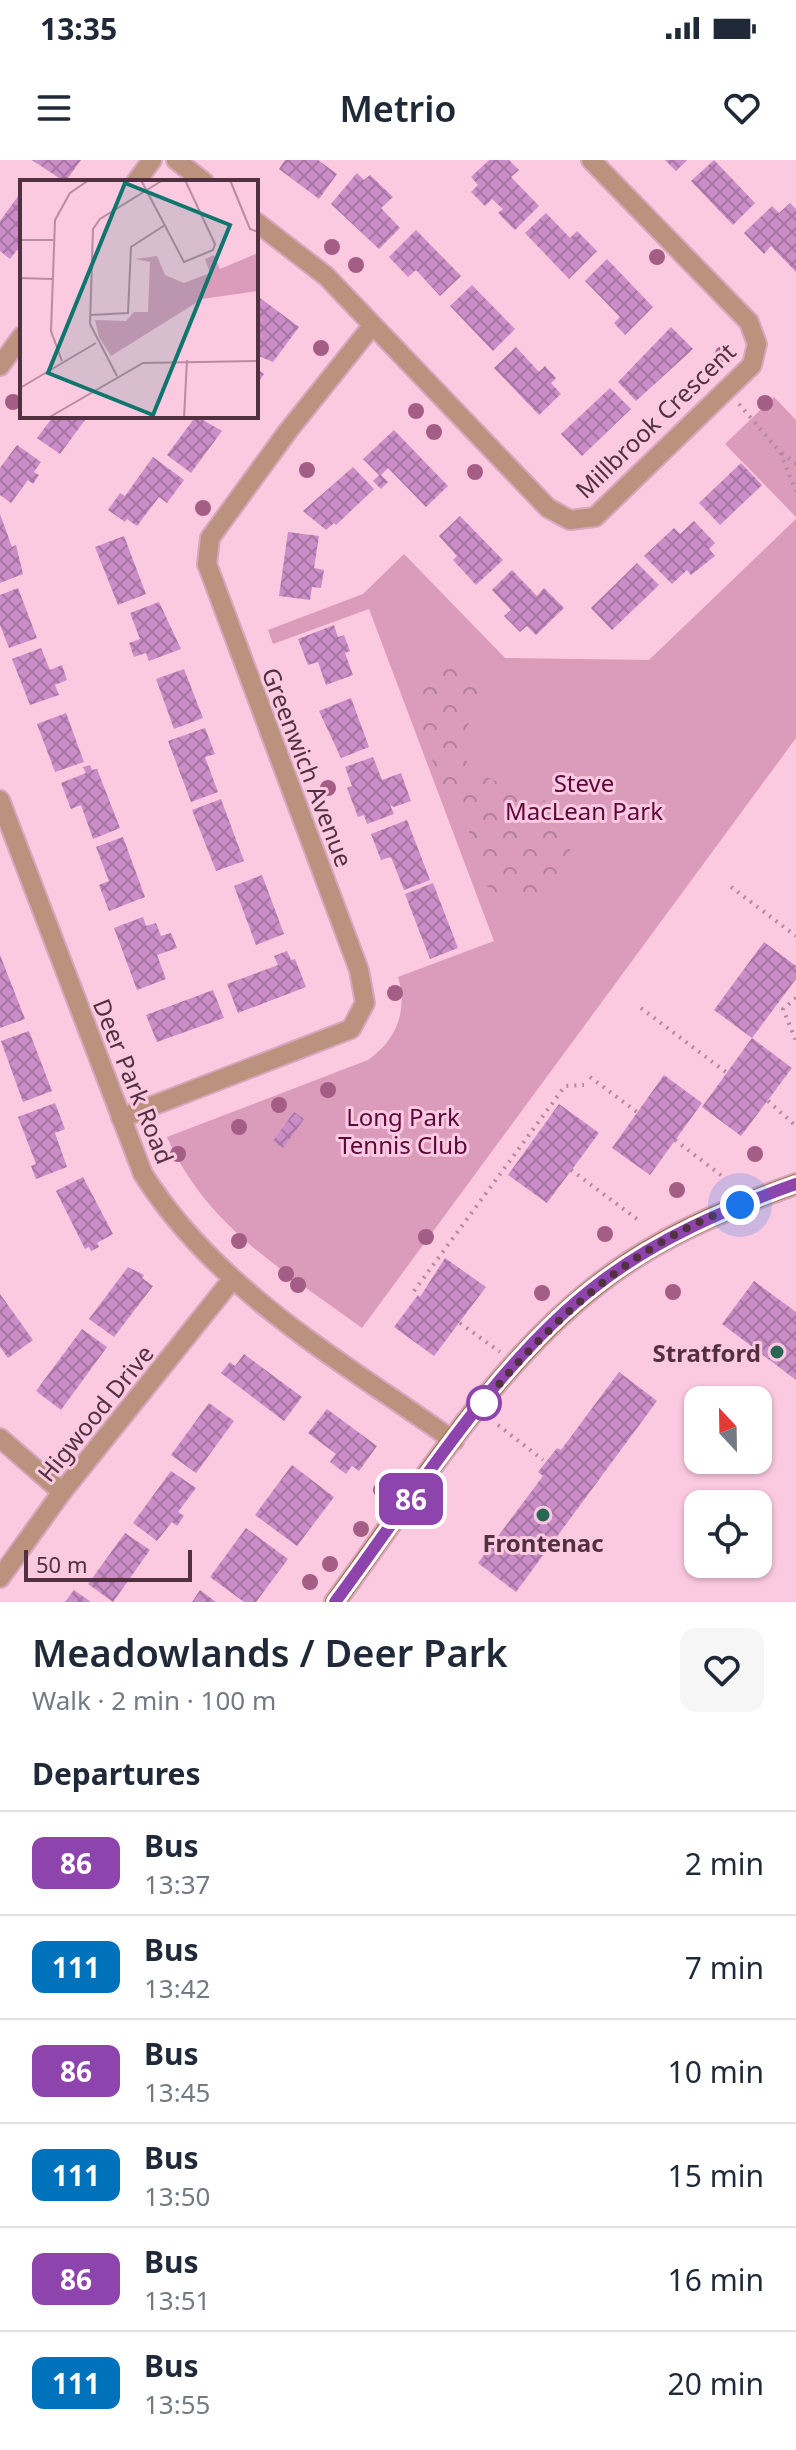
<!DOCTYPE html>
<meta charset="utf-8">
<style>
:root{--surface:#fff;--page:#f6f6f7;--text:#1f2937;--muted:#747a83;--line:#e0e1e3}
body{margin:0;font-family:"Noto Sans",sans-serif;background:var(--page);color:var(--text);height:100vh;display:flex;flex-direction:column;font-size:30px;white-space:nowrap}
*{box-sizing:border-box;margin:0}
p{font-size:26px;color:var(--muted)}
.icon{flex:none;width:44px;height:44px;fill:none;stroke:currentColor;stroke-width:2;stroke-linecap:round;stroke-linejoin:round}
.map{position:relative;height:1442px;overflow:hidden}
.drawer{display:flex;flex-direction:column;background:var(--surface);flex:1}
.drawer>*{flex:none}
.badge{padding:0 16px;border-radius:12px;font-size:28px;line-height:52px}
.needle{width:52px;rotate:338deg}
.fabs{position:absolute;left:684px;top:1226px;display:grid;gap:16px}
.fabs a{display:grid;place-items:center;width:88px;height:88px;border-radius:16px;background:var(--surface);box-shadow:0 2px 6px #0004;font-size:40px}
.scale{position:absolute;left:24px;bottom:20px;width:168px;box-sizing:border-box;padding-left:8px;border:4px solid #513040;border-top:0;font-size:22px;line-height:28px;white-space:nowrap;color:#513040;-webkit-text-stroke:6px #fbc9e0;paint-order:stroke}
.you{position:absolute;width:40px;height:40px;margin:-20px;border:6px solid #fff;border-radius:50%;background:#1a73e8;box-shadow:0 0 0 12px #1a73e833}
.map>.badge{position:absolute;translate:-50% -50%;box-shadow:0 0 0 4px #fff}
h2{padding:0 32px;font-size:30px;line-height:72px}
.round{display:grid;place-items:center;flex:none;width:84px;height:84px;border-radius:16px;background:var(--page)}
.summary{display:flex;align-items:center;justify-content:space-between;height:136px;padding:0 32px}
h1{font-size:38px;font-weight:600;line-height:60px}
ul{padding:0;list-style:none}
li{display:flex;align-items:center;gap:24px;height:104px;padding:0 32px;border-top:2px solid var(--line)}
li div{flex:1}
li b{display:block;font-size:30px}
li em{font-style:normal}
li .badge{min-width:88px;font-weight:700;text-align:center}
.status{display:flex;justify-content:space-between;align-items:center;height:56px;padding:0 40px;background:var(--surface);direction:ltr}
.status svg{height:22px;fill:currentColor}
header{display:flex;justify-content:space-between;align-items:center;height:104px;padding:0 32px;background:var(--surface);font-size:36px;font-weight:600}
.map>svg:first-child{display:block}
</style>
<div class="status"><b>13:35</b><svg viewBox="0 0 49 12"><path d="M0 12V9h3v3zM5 12V6h3v6zM10 12V3h3v9zM15 12V0h3v12zM26 1h20v11H26zM47 4h2v5h-2z"/></svg></div>
<header><svg class="icon" aria-label="menu" viewBox="0 0 24 24"><path d="M4 6h16M4 12h16M4 18h16"/></svg>Metrio<svg class="icon" aria-label="heart" viewBox="0 0 24 24"><path d="M12 20l-8-8c-3-5 5-10 8-4 3-6 11-1 8 4z"/></svg></header>
<div class="map">
<svg width="796" height="1442" viewBox="0 0 796 1442">
<defs>
<pattern id="forest-crowns" width="20" height="18" patternUnits="userSpaceOnUse" patternTransform="scale(2)"><rect width="20" height="18" fill="#db9bba"/><path d="M2 6a3 3 0 1 1 6 0M12 15a3 3 0 1 1 6 0" fill="none" stroke="#b47f99"/></pattern>
<pattern id="building-cross-hatch" width="8" height="8" patternUnits="userSpaceOnUse" patternTransform="scale(2)"><rect width="8" height="8" fill="#cb8dc7"/><path d="M0 0l8 8M0 8l8-8" fill="none" stroke="#a774a3"/></pattern>
</defs>
<rect width="100%" height="100%" fill="#fbc9e0"/>
<g fill="#db9bba">
<path d="M774,237L796,260V357L725,284Z"/>
<path d="M796,359V578L362,1168C285,1111 207,1068 167,977L368,900C397,880 408,850 398,817L494,781L369,449L273,484L268,470L363,434L404,394L505,498L649,500Z"/>
</g>
<path fill="url(#forest-crowns)" d="M460,499L472,505L482,517C481,526 482,538 479,547C471,564 455,575 464,596C481,637 584,622 570,691C566,712 561,723 545,737C523,756 486,734 477,711C469,692 472,672 464,653C458,639 446,631 440,618C427,592 421,559 412,531L433,511Z"/>
<g fill="url(#building-cross-hatch)">
<path d="M32,0H81L65,22Z"/>
<path d="M285,0H318L337,14L319,39L279,9Z"/>
<path d="M489,0H509L519,10L511,17L539,46L515,70L498,53L503,49L492,39L485,46L471,32L478,25L471,17Z"/>
<path d="M665,0H687L676,11Z"/>
<path d="M714,0L755,43L733,65L691,21Z"/>
<path d="M357,13L364,20L370,15L393,37L381,48L400,68L379,89L331,44Z"/>
<path d="M22,31V89L17,90L10,99L0,91V61Z"/>
<path d="M790,43L796,49V112L771,86L764,94L744,73L772,46L779,53Z"/>
<path d="M546,53L570,78L577,71L597,91L569,119L525,73Z"/>
<path d="M416,70L461,116L440,136L416,110L408,117L389,97Z"/>
<path d="M607,99L653,147L625,175L614,163L620,157L585,121Z"/>
<path d="M472,125L515,169L493,191L450,146Z"/>
<path d="M256,135L299,167L273,202L256,195Z"/>
<path d="M671,167L693,189L636,241L618,222Z"/>
<path d="M516,187L539,212L545,206L556,218L551,223L561,234L539,255L494,208Z"/>
<path d="M256,208L264,214L256,225Z"/>
<path d="M610,228L631,249L582,296L561,274Z"/>
<path d="M49,256H88L60,294L37,278L52,258Z"/>
<path d="M196,256L222,271L191,313L167,295Z"/>
<path d="M394,270L448,326L426,347L388,308L381,315L388,322L381,329L373,321L379,315L363,299Z"/>
<path d="M17,285L41,302L34,312L39,315L33,324L28,320L11,343L0,335V308Z"/>
<path d="M153,297L184,320L167,343L159,337L137,366L127,359L125,362L108,350L120,333L125,336Z"/>
<path d="M741,303L762,325L720,365L699,343Z"/>
<path d="M353,307L374,329L336,365L334,363L326,370L303,351Z"/>
<path d="M0,354L12,387L16,385L23,414L0,423Z"/>
<path d="M460,356L503,400L476,425L453,400L457,396L439,376Z"/>
<path d="M694,361L715,383L709,389L715,396L691,415L687,410L672,424L644,396L674,368L680,374Z"/>
<path d="M288,372L319,376L314,408L324,410L321,428L312,427L310,440L279,436Z"/>
<path d="M124,376L146,434L118,445L95,387Z"/>
<path d="M637,403L659,425L612,470L591,448Z"/>
<path d="M512,410L537,436L544,428L564,448L536,475L527,466L520,472L504,456L511,450L492,430Z"/>
<path d="M18,428L37,478L9,488L0,465V435Z"/>
<path d="M159,442L181,489L149,501L146,493L134,497L129,483L140,479L130,453Z"/>
<path d="M334,465L338,477L344,475L350,491L345,493L353,515L326,525L318,502L308,505L298,479Z"/>
<path d="M41,488L50,510L62,505L67,520L55,525L59,535L30,545L12,499Z"/>
<path d="M184,509L203,558L174,569L156,519Z"/>
<path d="M351,538L369,587L341,598L319,551Z"/>
<path d="M66,553L84,602L55,612L37,564Z"/>
<path d="M205,568L215,594L205,597L218,632L191,642L168,581Z"/>
<path d="M373,597L382,620L401,613L411,641L394,647L390,645L394,654L367,664L364,655L358,657L347,628L352,626L345,607Z"/>
<path d="M90,605L92,610L97,609L120,668L93,679L81,645L71,649L61,623L86,613L83,607Z"/>
<path d="M221,639L244,701L216,711L192,650Z"/>
<path d="M407,660L430,720L404,730L391,697L381,700L371,674Z"/>
<path d="M123,677L145,737L109,751L99,725L109,721L96,687Z"/>
<path d="M262,715L284,774L256,785L234,726Z"/>
<path d="M433,723L458,788L430,799L405,734Z"/>
<path d="M143,757L146,766L156,763L161,776L171,773L177,788L157,795L166,819L137,830L114,768Z"/>
<path d="M764,782L796,806V819L752,878L714,850Z"/>
<path d="M287,791L291,800L295,799L306,827L238,853L227,824L278,805L274,796Z"/>
<path d="M0,795L25,859L0,868Z"/>
<path d="M213,830L224,858L157,882L146,855Z"/>
<path d="M29,871L52,931L23,942L1,881Z"/>
<path d="M752,878L792,908L741,976L702,947Z"/>
<path d="M664,915L702,943L650,1015L612,988Z"/>
<path d="M55,943L65,969L55,973L67,1007L36,1019L31,1006L36,1004L18,957Z"/>
<path d="M559,944L599,973L547,1043L508,1015Z"/>
<path d="M294,952L304,959L283,988L273,981Z"/>
<path d="M83,1017L113,1074L97,1083L99,1087L91,1091L89,1087L85,1089L56,1031Z"/>
<path d="M445,1098L486,1127L434,1196L394,1167L418,1135L420,1137Z"/>
<path d="M128,1107L144,1115L142,1118L153,1126L114,1177L89,1159Z"/>
<path d="M754,1121L796,1152V1220L722,1164Z"/>
<path d="M0,1134L33,1180L8,1198L0,1187Z"/>
<path d="M82,1169L107,1187L61,1250L36,1231Z"/>
<path d="M244,1194L302,1237L284,1261L221,1213L230,1202L235,1206Z"/>
<path d="M619,1212L657,1241L516,1432L478,1403L543,1316L538,1312L557,1288L561,1290Z"/>
<path d="M209,1243L234,1261L196,1313L171,1295Z"/>
<path d="M327,1249L377,1286L359,1311L352,1306L346,1314L330,1302L336,1294L308,1273Z"/>
<path d="M292,1305L334,1337L297,1386L255,1355Z"/>
<path d="M171,1311L196,1328L178,1352L184,1356L177,1366L172,1362L157,1381L133,1363Z"/>
<path d="M246,1368L288,1399L256,1442H244L210,1417Z"/>
<path d="M125,1373L150,1390L113,1442L88,1424Z"/>
<path d="M74,1430L91,1442H65Z"/>
<path d="M200,1430L216,1442H192Z"/>
</g>
<g fill="none" stroke-linecap="round" stroke-linejoin="round">
<defs>
<g id="minor">
<path d="M176,0L204,22"/>
<path d="M136,22L152,0"/>
<path d="M256,62L326,116L548,348L570,360L595,357L752,205L757,184L749,162L591,0"/>
<path d="M0,206L22,176"/>
<path d="M0,640L143,1014C217,1131 343,1202 454,1281"/>
<path d="M121,958L351,869L365,843L359,810L207,404L210,378L288,271L372,166"/>
<path d="M0,1278L62,1332"/>
<path d="M0,1418L62,1332L231,1121"/>
</g>
<path id="secondary" d="M335,1442C414,1335 492,1207 597,1125C656,1078 726,1049 796,1024"/>
</defs>
<use href="#minor" stroke="#d6a7bd" stroke-width="22"/>
<use href="#secondary" stroke="#d6a7bd" stroke-width="24"/>
<g stroke="#b3889c" stroke-width="4" stroke-dasharray="2 6" stroke-linecap="butt">
<path d="M739,244L780,292L796,331"/>
<path d="M782,293L796,304"/>
<path d="M731,727L796,776"/>
<path d="M796,838L783,849L796,881"/>
<path d="M641,848L727,913"/>
<path d="M590,917L637,952"/>
<path d="M768,941L796,966"/>
<path d="M675,980L722,1016"/>
<path d="M571,1010L637,1059"/>
<path d="M414,1131L565,926L584,925"/>
<path d="M460,1163L500,1192"/>
<path d="M498,1265L543,1300"/>
</g>
<use href="#minor" stroke="#bb927d" stroke-width="18"/>
<use href="#secondary" stroke="#a96f4f" stroke-width="20"/>
</g>
<g fill="#a45e86">
<circle cx="332" cy="87" r="8"/>
<circle cx="657" cy="97" r="8"/>
<circle cx="356" cy="105" r="8"/>
<circle cx="321" cy="188" r="8"/>
<circle cx="723" cy="194" r="8"/>
<circle cx="13" cy="242" r="8"/>
<circle cx="765" cy="243" r="8"/>
<circle cx="416" cy="251" r="8"/>
<circle cx="434" cy="272" r="8"/>
<circle cx="307" cy="310" r="8"/>
<circle cx="475" cy="312" r="8"/>
<circle cx="203" cy="348" r="8"/>
<circle cx="328" cy="628" r="8"/>
<circle cx="395" cy="833" r="8"/>
<circle cx="328" cy="930" r="8"/>
<circle cx="279" cy="945" r="8"/>
<circle cx="239" cy="967" r="8"/>
<circle cx="178" cy="994" r="8"/>
<circle cx="755" cy="994" r="8"/>
<circle cx="677" cy="1030" r="8"/>
<circle cx="605" cy="1074" r="8"/>
<circle cx="426" cy="1077" r="8"/>
<circle cx="239" cy="1081" r="8"/>
<circle cx="286" cy="1114" r="8"/>
<circle cx="298" cy="1125" r="8"/>
<circle cx="673" cy="1132" r="8"/>
<circle cx="542" cy="1133" r="8"/>
<circle cx="381" cy="1330" r="8"/>
<circle cx="361" cy="1369" r="8"/>
<circle cx="330" cy="1404" r="8"/>
<circle cx="310" cy="1422" r="8"/>
</g>
<g fill="none" stroke-linecap="round" stroke-linejoin="round">
<defs>
<path id="line" d="M335,1442C413,1338 494,1204 597,1125C656,1079 726,1049 796,1024"/>
</defs>
<use href="#line" stroke="#fff" stroke-width="18"/>
<use href="#line" stroke="#8e44ad" stroke-width="12"/>
<path stroke="#513040" stroke-width="8" stroke-dasharray="0 14.4" d="M484,1243L478,1250C548,1162 632,1084 740,1045"/>
</g>
<g fill="#296653" stroke="#fbc9e0" stroke-width="3">
<circle cx="777" cy="1192" r="8"/>
<circle cx="543" cy="1355" r="8"/>
</g>
<circle fill="#fff" stroke="#8e44ad" stroke-width="4" cx="484" cy="1243" r="16"/>
<g text-anchor="middle" dominant-baseline="central" stroke-width="6" stroke-linejoin="round" paint-order="stroke">
<g font-size="24" fill="#513040" stroke="#fbc9e0">
<text transform="translate(655 260) rotate(-44)">Millbrook Crescent</text>
<text transform="translate(308 607) rotate(69)">Greenwich Avenue</text>
<text transform="translate(134 921) rotate(68)">Deer Park Road</text>
<text transform="translate(95 1253) rotate(-51)">Higwood Drive</text>
</g>
<g font-size="24" fill="#5d063c" stroke="#fbc9e0">
<text x="584" y="622">Steve<tspan x="584" dy="28">MacLean Park</tspan></text>
<text x="403" y="956">Long Park<tspan x="403" dy="28">Tennis Club</tspan></text>
</g>
<g font-size="24" font-weight="bold" fill="#513040" stroke="#fbc9e0" text-anchor="end">
<text x="761" y="1192">Stratford</text>
<text x="543" y="1382" text-anchor="middle">Frontenac</text>
</g>
</g>
<g transform="translate(20 20)">
<rect width="238" height="238" fill="#fbc9e0"/>
<path d="M238,73V111L182,119L91,176L79,157L75,140L106,141L114,132H128L130,82L115,79L137,76L145,95L164,103L190,93L185,79L194,75L200,89Z" fill="#db9bba"/>
<path fill="none" stroke="#b78ca0" stroke-width="2" d="M121,0L164,82L193,70L195,64L165,0M210,0L230,49L238,52M0,60H33M0,98L32,99M70,135L108,133L111,67L145,45M42,181L31,151L35,40L50,13L69,0M97,196L70,144L73,49L80,39L143,0M0,208L76,163M28,238L123,183L238,181M164,238L167,180"/>
<path fill="#0f766e" fill-opacity="0.15" stroke="#0f766e" stroke-width="4" d="M105,3L210,45L133,235L28,193Z"/>
<rect width="238" height="238" fill="none" stroke="#513040" stroke-width="4"/>
</g>
</svg>
<div class="fabs">
<a><svg class="needle" viewBox="-14 -14 28 28"><path d="M0-13l5 13h-10z" fill="#e53935"/><path d="M0 13l5-13h-10z" fill="#747a83"/></svg></a>
<a><svg class="icon" aria-label="locate" viewBox="0 0 24 24"><circle cx="12" cy="12" r="6"/><path d="M12 2v4M12 18v4M2 12h4M18 12h4"/></svg></a>
</div>
<div class="scale">50 m</div>
<div class="you" style="left:740px;top:1045px"></div>
<b class="badge" style="left:411px;top:1339px;background:#8e44ad;color:#fff">86</b>
</div>
<section class="drawer">
<div class="summary"><div><h1>Meadowlands / Deer Park</h1><p>Walk · 2 min · 100 m</p></div><a class="round"><svg class="icon" aria-label="heart" viewBox="0 0 24 24"><path d="M12 20l-8-8c-3-5 5-10 8-4 3-6 11-1 8 4z"/></svg></a></div>
<h2>Departures</h2>
<ul>
<li><span class="badge" style="background:#8e44ad;color:#fff">86</span><div><b>Bus</b><p>13:37</p></div><em>2 min</em></li>
<li><span class="badge" style="background:#0072bc;color:#fff">111</span><div><b>Bus</b><p>13:42</p></div><em>7 min</em></li>
<li><span class="badge" style="background:#8e44ad;color:#fff">86</span><div><b>Bus</b><p>13:45</p></div><em>10 min</em></li>
<li><span class="badge" style="background:#0072bc;color:#fff">111</span><div><b>Bus</b><p>13:50</p></div><em>15 min</em></li>
<li><span class="badge" style="background:#8e44ad;color:#fff">86</span><div><b>Bus</b><p>13:51</p></div><em>16 min</em></li>
<li><span class="badge" style="background:#0072bc;color:#fff">111</span><div><b>Bus</b><p>13:55</p></div><em>20 min</em></li>
</ul>
</section>
